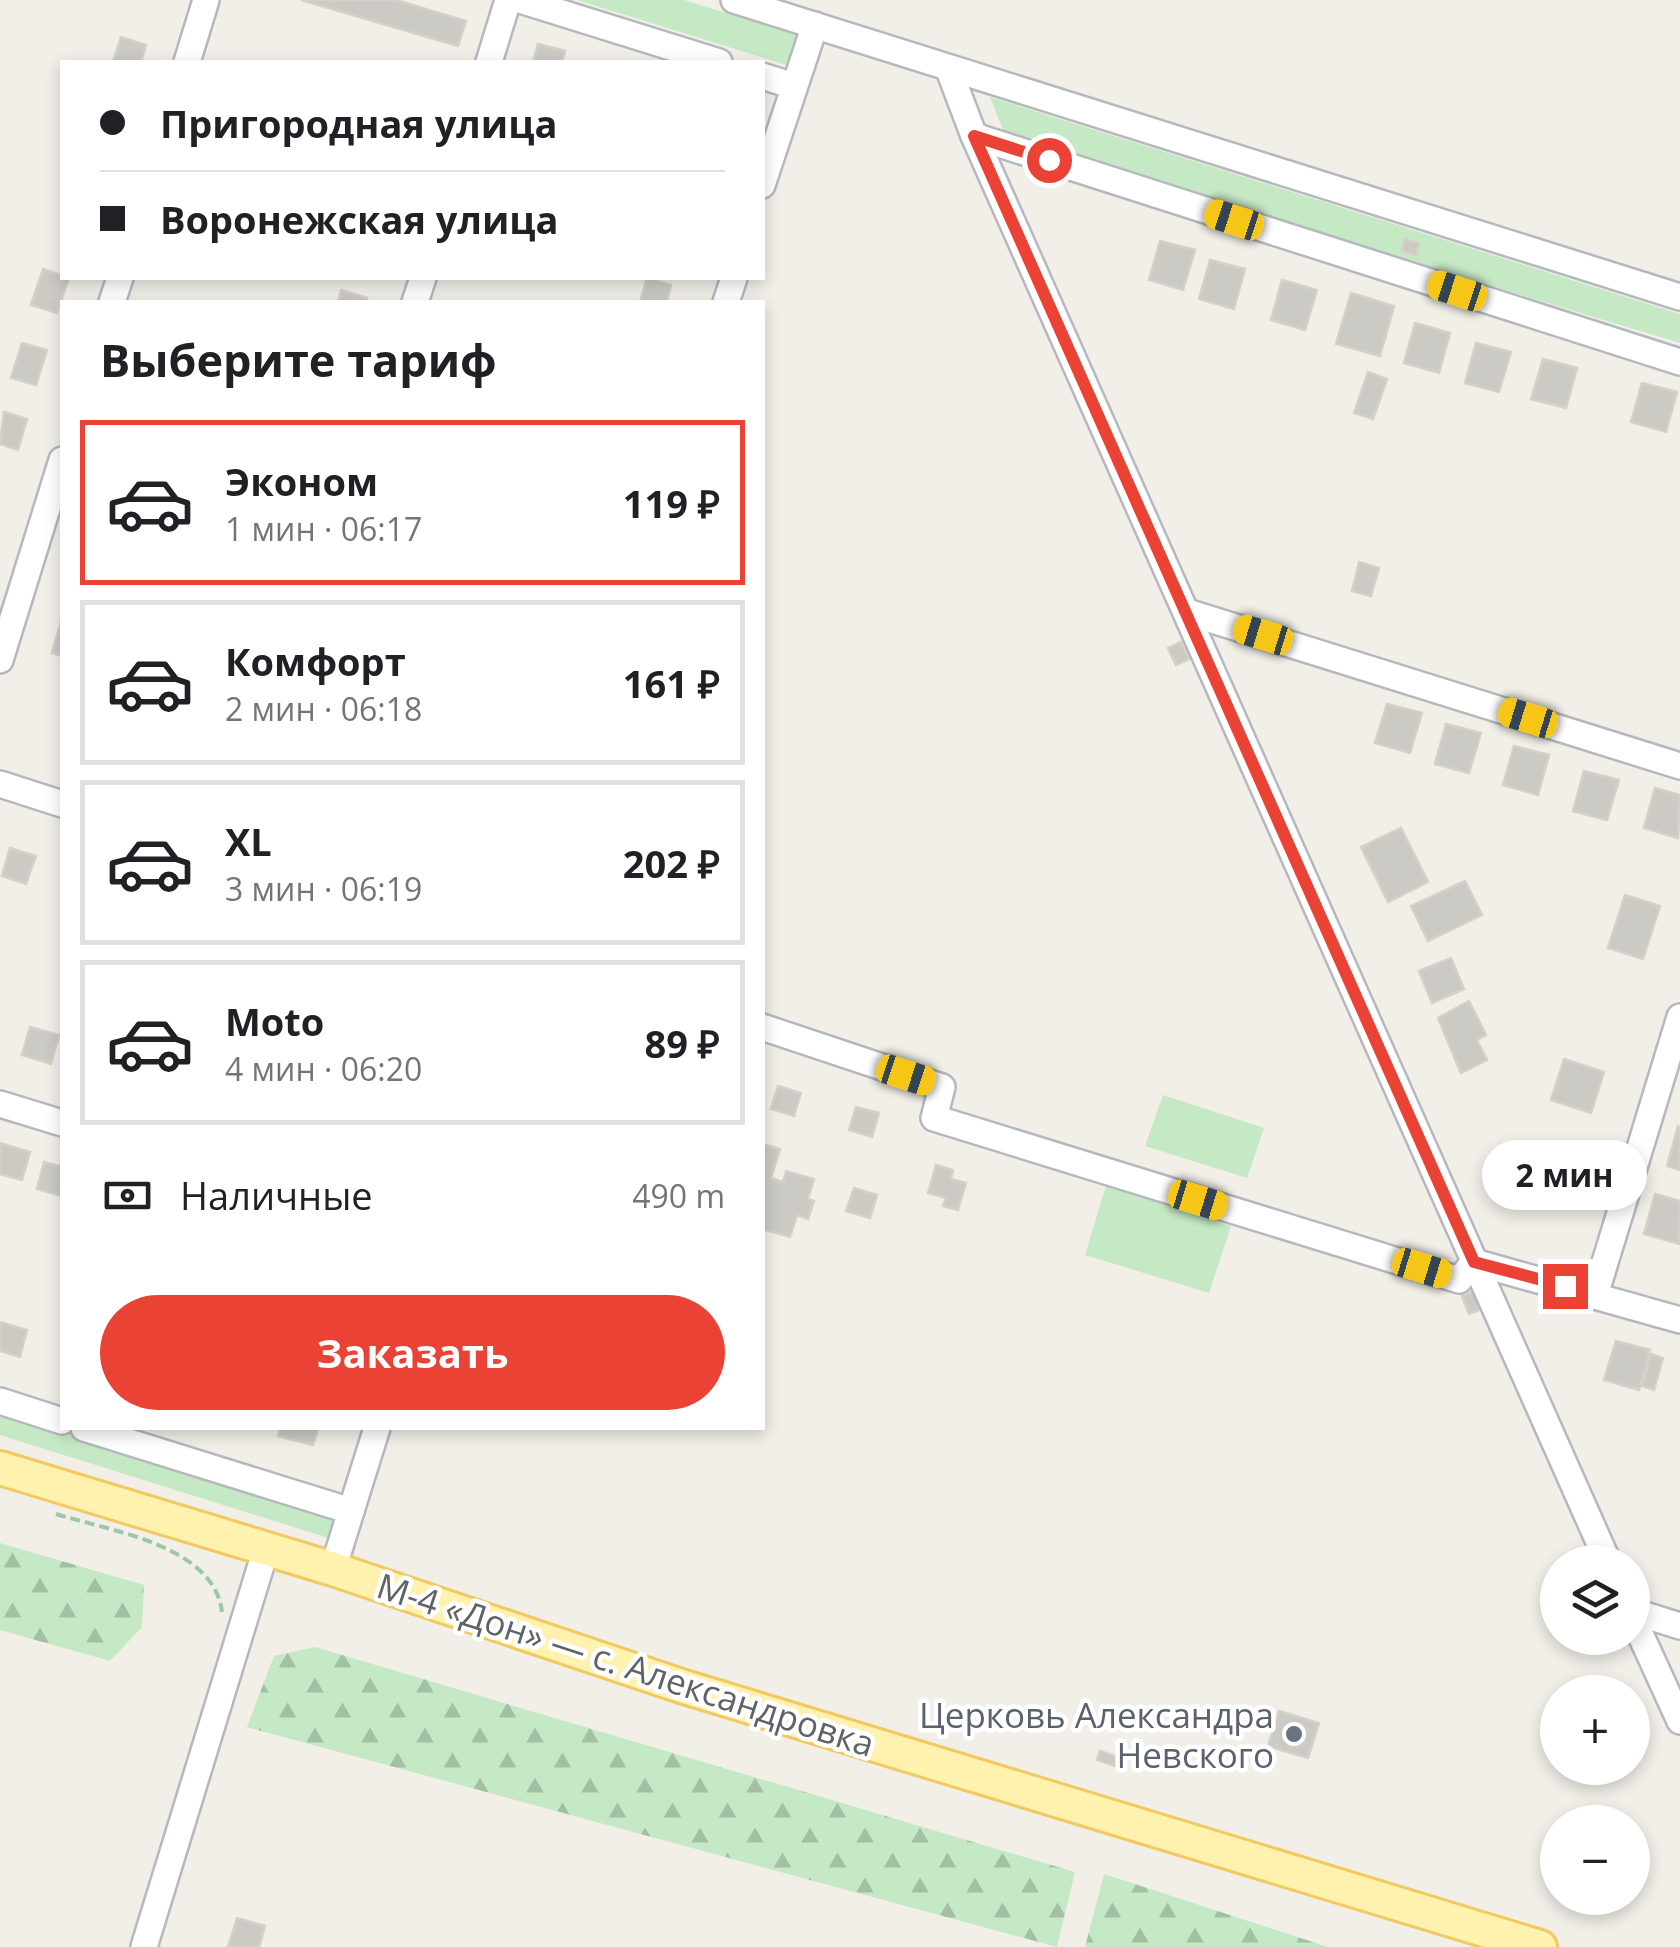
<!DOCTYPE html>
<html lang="ru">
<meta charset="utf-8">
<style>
body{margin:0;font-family:"Open Sans",sans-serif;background:#f2f2f2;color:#202124;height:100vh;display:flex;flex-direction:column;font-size:38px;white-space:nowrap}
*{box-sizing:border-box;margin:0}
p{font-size:32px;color:#757577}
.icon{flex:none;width:55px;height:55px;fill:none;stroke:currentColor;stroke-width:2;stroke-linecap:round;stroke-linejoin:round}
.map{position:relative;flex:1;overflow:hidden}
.details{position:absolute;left:60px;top:300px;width:705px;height:1130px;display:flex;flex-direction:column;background:#fff;border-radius:0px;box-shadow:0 5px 15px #0003}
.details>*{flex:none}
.top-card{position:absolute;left:60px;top:60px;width:705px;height:220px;border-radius:0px;box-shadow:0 5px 15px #0003;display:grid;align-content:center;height:220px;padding:0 40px;background:#fff}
.controls{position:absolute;left:1540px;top:1545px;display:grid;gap:20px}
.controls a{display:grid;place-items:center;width:110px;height:110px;border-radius:50%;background:#fff;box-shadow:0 5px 15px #0003;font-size:50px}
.end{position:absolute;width:45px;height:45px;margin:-22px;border:12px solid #ea4335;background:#fff;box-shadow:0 0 0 5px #fff}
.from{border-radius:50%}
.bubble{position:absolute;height:70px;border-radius:35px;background:#fff;box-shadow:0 5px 15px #0003;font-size:32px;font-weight:700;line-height:70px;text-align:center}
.car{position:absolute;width:30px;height:60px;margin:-30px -15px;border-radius:12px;box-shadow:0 0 8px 2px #0007;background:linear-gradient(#f5c518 24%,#345 0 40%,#f5c518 0 76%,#345 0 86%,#f5c518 0)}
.top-card b{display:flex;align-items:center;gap:35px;height:95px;font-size:38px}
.top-card b+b{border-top:2px solid #e0e0e0}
.top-card i{width:25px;height:25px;background:#202124}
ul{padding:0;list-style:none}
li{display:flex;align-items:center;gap:30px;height:165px;margin:0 20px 15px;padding:0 20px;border:5px solid #e0e0e0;border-radius:0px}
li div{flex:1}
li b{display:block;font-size:38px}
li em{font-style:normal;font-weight:700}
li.selected{border-color:#ea4335}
li>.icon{width:90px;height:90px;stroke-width:1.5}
h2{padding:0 40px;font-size:45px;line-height:120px}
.pay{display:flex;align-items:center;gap:25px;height:110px;padding:0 40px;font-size:38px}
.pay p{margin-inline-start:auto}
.button{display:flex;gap:20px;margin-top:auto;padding:20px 40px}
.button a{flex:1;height:115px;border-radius:60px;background:#ea4335;color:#fff;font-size:40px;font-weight:700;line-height:115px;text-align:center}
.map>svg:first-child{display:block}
.grass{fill:#c5e8c5}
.forest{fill:url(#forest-firs)}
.building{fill:#cccac5;stroke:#d6d1c6;stroke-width:2.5}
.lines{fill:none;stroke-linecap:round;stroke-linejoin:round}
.minor-casing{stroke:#b5b8bc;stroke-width:30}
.major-casing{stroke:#f2c960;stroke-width:38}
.path{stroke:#9cc7a9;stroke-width:4;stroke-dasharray:10 5;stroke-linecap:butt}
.minor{stroke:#fff;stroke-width:25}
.major{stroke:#fff2af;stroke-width:32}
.route{stroke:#ea4335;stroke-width:12}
.worship-dot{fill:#6b7280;stroke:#fff;stroke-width:4}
.labels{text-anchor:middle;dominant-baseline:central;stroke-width:9;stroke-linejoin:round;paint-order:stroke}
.street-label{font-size:35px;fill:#5f6368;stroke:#fff}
.worship-label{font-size:35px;fill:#5b616d;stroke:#fff;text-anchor:end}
</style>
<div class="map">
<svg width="1680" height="1947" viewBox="0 0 1680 1947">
<defs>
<pattern id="forest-firs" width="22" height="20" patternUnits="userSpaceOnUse" patternTransform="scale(2.5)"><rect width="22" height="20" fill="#c5e8c5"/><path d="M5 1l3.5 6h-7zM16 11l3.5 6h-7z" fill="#a3c0a4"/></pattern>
</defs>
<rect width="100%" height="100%" fill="#f1efe8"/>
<!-- grass -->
<g class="grass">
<path d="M577 0H684L800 36 793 67Z"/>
<path d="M990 97 1680 314V343L1007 140Z"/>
<path d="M1163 1095 1264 1128 1247 1178 1145 1146Z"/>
<path d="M1106 1186 1231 1226 1209 1293 1085 1255Z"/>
<path d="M0 1412 342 1518 335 1540 0 1435Z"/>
</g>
<!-- forest -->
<g class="forest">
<path d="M0 1543 144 1585 142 1627 110 1661 0 1630Z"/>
<path d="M315 1647 1075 1872 1057 1947 247 1727 274 1656Z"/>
<path d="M1104 1874 1328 1947H1085Z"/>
</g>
<!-- building -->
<g class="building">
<path d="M301 0H396L466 21 458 46Z"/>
<path d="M121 37 146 45 141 62H113Z"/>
<path d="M538 44 565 51 562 62H533Z"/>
<path d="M1405 239 1419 243 1416 255 1402 251Z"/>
<path d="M1160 241 1195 250 1183 290 1149 280Z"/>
<path d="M1210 260 1245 269 1234 309 1199 299Z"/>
<path d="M43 269 69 278 57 313 31 305Z"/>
<path d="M647 278 671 285 667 302H640Z"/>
<path d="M1282 280 1317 290 1305 330 1271 320Z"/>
<path d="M341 290 367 298 366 302H338Z"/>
<path d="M1351 293 1394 306 1380 356 1336 344Z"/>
<path d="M1415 323 1450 333 1439 373 1404 363Z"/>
<path d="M22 343 47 350 36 385 11 378Z"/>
<path d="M1476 343 1511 352 1499 392 1465 383Z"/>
<path d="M1543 359 1577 368 1566 408 1531 399Z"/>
<path d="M1368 372 1387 379 1373 419 1354 413Z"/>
<path d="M1642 383 1677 392 1666 432 1631 422Z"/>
<path d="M4 412 27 419 18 450 0 444Z"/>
<path d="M1359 562 1379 568 1371 596 1352 591Z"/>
<path d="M61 622H62V656L52 653Z"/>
<path d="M1181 642 1189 659 1176 665 1168 648Z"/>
<path d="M1387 704 1422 713 1410 753 1375 743Z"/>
<path d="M1446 724 1481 733 1469 773 1435 764Z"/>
<path d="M1514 746 1549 755 1538 795 1503 785Z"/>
<path d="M1584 771 1619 780 1607 820 1573 811Z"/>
<path d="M1655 788 1680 795 1678 838 1644 828Z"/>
<path d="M1401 828 1428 882 1388 902 1361 847Z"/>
<path d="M10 848 36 856 26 884 2 876Z"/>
<path d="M1465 881 1482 915 1428 941 1411 906Z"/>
<path d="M1625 895 1660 906 1643 959 1608 948Z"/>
<path d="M1451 958 1464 989 1432 1003 1419 971Z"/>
<path d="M1469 1001 1486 1035 1477 1040 1487 1060 1461 1073 1438 1018Z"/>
<path d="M30 1027 59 1035 51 1064 22 1055Z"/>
<path d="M1564 1059 1604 1072 1591 1113 1551 1100Z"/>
<path d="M778 1086 801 1093 794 1116 771 1109Z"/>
<path d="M856 1107 879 1113 872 1137 849 1130Z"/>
<path d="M1678 1126 1680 1127V1170L1667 1166Z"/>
<path d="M0 1143 30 1152 22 1180 0 1174Z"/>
<path d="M762 1144 780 1149 771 1178 783 1182 786 1171 814 1179 808 1199 814 1201 808 1219 797 1215 790 1237 762 1229Z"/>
<path d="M44 1162 62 1167V1196L37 1189Z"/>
<path d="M1543 1162 1565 1169 1559 1188 1537 1181Z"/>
<path d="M936 1165 953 1170 951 1179 966 1183 958 1210 943 1206 946 1198 928 1193Z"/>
<path d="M854 1188 877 1195 870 1218 846 1211Z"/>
<path d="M1655 1194 1680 1201 1679 1244 1644 1234Z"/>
<path d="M1473 1291 1481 1309 1469 1314 1462 1296Z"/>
<path d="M0 1322 27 1330 20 1357 0 1351Z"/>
<path d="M1616 1341 1650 1350 1639 1390 1604 1380Z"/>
<path d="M1651 1354 1663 1358 1654 1390 1642 1386Z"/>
<path d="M280 1428H318L313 1445 278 1436Z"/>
<path d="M1279 1711 1319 1723 1308 1758 1268 1746Z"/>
<path d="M1100 1751 1118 1757 1115 1766 1097 1760Z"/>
<path d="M237 1918 265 1926 259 1947H228Z"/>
</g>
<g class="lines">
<defs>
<g id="minor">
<path d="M520 0 719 62"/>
<path d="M734 0 1680 297"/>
<path d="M187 62 206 0"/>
<path d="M489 62 508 0"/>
<path d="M949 70 974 136 1608 1562"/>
<path d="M762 76 794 86"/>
<path d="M974 136 1680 362"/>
<path d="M762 185 815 25"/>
<path d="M112 302 120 278"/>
<path d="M415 302 423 278"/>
<path d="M726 302 734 278"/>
<path d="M1187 612 1680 766"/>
<path d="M0 660 62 460"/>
<path d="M0 784 62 804"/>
<path d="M762 1027 942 1087 934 1118 1459 1280 1474 1262 1680 1320"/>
<path d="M0 1104 62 1123"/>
<path d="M1595 1295 1680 1017"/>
<path d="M0 1401 62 1421"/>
<path d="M84 1428 351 1511 333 1569"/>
<path d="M351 1511 377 1428"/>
<path d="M1632 1611 1680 1626"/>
<path d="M1632 1616 1680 1721"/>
<path d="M144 1947 266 1549"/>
</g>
<path id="major" d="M0 1468 333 1569 681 1686 1540 1947"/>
</defs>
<!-- minor casing -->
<use href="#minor" class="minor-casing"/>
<!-- major casing -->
<use href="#major" class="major-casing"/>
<!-- path -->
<path class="path" d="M56 1514C110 1531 214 1545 222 1612"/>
<!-- minor -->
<use href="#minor" class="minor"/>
<!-- major -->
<use href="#major" class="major"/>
</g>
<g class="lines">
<!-- route -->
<path class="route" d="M1049 160 974 136 1474 1262 1565 1286"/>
</g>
<!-- markers -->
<circle class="worship-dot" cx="1294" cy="1734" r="10"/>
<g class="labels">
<!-- street labels -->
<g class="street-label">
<text transform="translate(626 1664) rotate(18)">М-4 «Дон» — с. Александровка</text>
</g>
<!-- worship labels -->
<g class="worship-label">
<text x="1274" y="1714">Церковь Александра<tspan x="1274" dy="40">Невского</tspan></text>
</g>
</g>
</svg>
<div class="controls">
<a><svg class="icon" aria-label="layers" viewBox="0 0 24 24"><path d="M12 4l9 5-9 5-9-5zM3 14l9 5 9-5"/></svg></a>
<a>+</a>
<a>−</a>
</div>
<i class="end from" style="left:1049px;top:160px"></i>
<i class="end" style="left:1565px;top:1286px"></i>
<div class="bubble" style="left:1482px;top:1140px;width:165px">2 мин</div>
<i class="car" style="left:1234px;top:220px;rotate:288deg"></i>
<i class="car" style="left:1457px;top:291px;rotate:288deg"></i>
<i class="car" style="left:1263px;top:635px;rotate:287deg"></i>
<i class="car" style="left:1528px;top:718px;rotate:287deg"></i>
<i class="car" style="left:906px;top:1075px;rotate:108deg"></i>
<i class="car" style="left:1198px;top:1200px;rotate:107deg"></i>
<i class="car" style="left:1422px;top:1268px;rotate:107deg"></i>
<div class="top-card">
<b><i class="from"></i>Пригородная улица</b>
<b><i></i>Воронежская улица</b>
</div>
<section class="details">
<h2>Выберите тариф</h2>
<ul>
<li class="selected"><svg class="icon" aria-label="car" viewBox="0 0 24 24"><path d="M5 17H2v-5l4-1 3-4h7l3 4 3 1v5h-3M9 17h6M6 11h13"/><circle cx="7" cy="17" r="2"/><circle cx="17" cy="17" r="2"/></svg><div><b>Эконом</b><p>1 мин · 06:17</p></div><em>119 ₽</em></li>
<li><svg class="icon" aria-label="car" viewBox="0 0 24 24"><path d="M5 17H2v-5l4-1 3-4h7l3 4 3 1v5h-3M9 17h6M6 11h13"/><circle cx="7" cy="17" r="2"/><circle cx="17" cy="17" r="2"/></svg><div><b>Комфорт</b><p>2 мин · 06:18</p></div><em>161 ₽</em></li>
<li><svg class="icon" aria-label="car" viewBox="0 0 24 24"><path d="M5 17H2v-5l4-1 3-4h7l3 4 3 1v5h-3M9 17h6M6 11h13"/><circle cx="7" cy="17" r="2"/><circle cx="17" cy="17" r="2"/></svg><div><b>XL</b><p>3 мин · 06:19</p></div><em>202 ₽</em></li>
<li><svg class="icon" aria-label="car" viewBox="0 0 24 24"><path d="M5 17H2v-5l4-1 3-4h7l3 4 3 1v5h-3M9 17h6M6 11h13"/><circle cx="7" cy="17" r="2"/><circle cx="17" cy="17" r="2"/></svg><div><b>Moto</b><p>4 мин · 06:20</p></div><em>89 ₽</em></li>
</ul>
<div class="pay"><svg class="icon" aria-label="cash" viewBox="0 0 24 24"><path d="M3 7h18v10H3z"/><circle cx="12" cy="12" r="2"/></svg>Наличные<p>490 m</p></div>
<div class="button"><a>Заказать</a></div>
</section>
</div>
